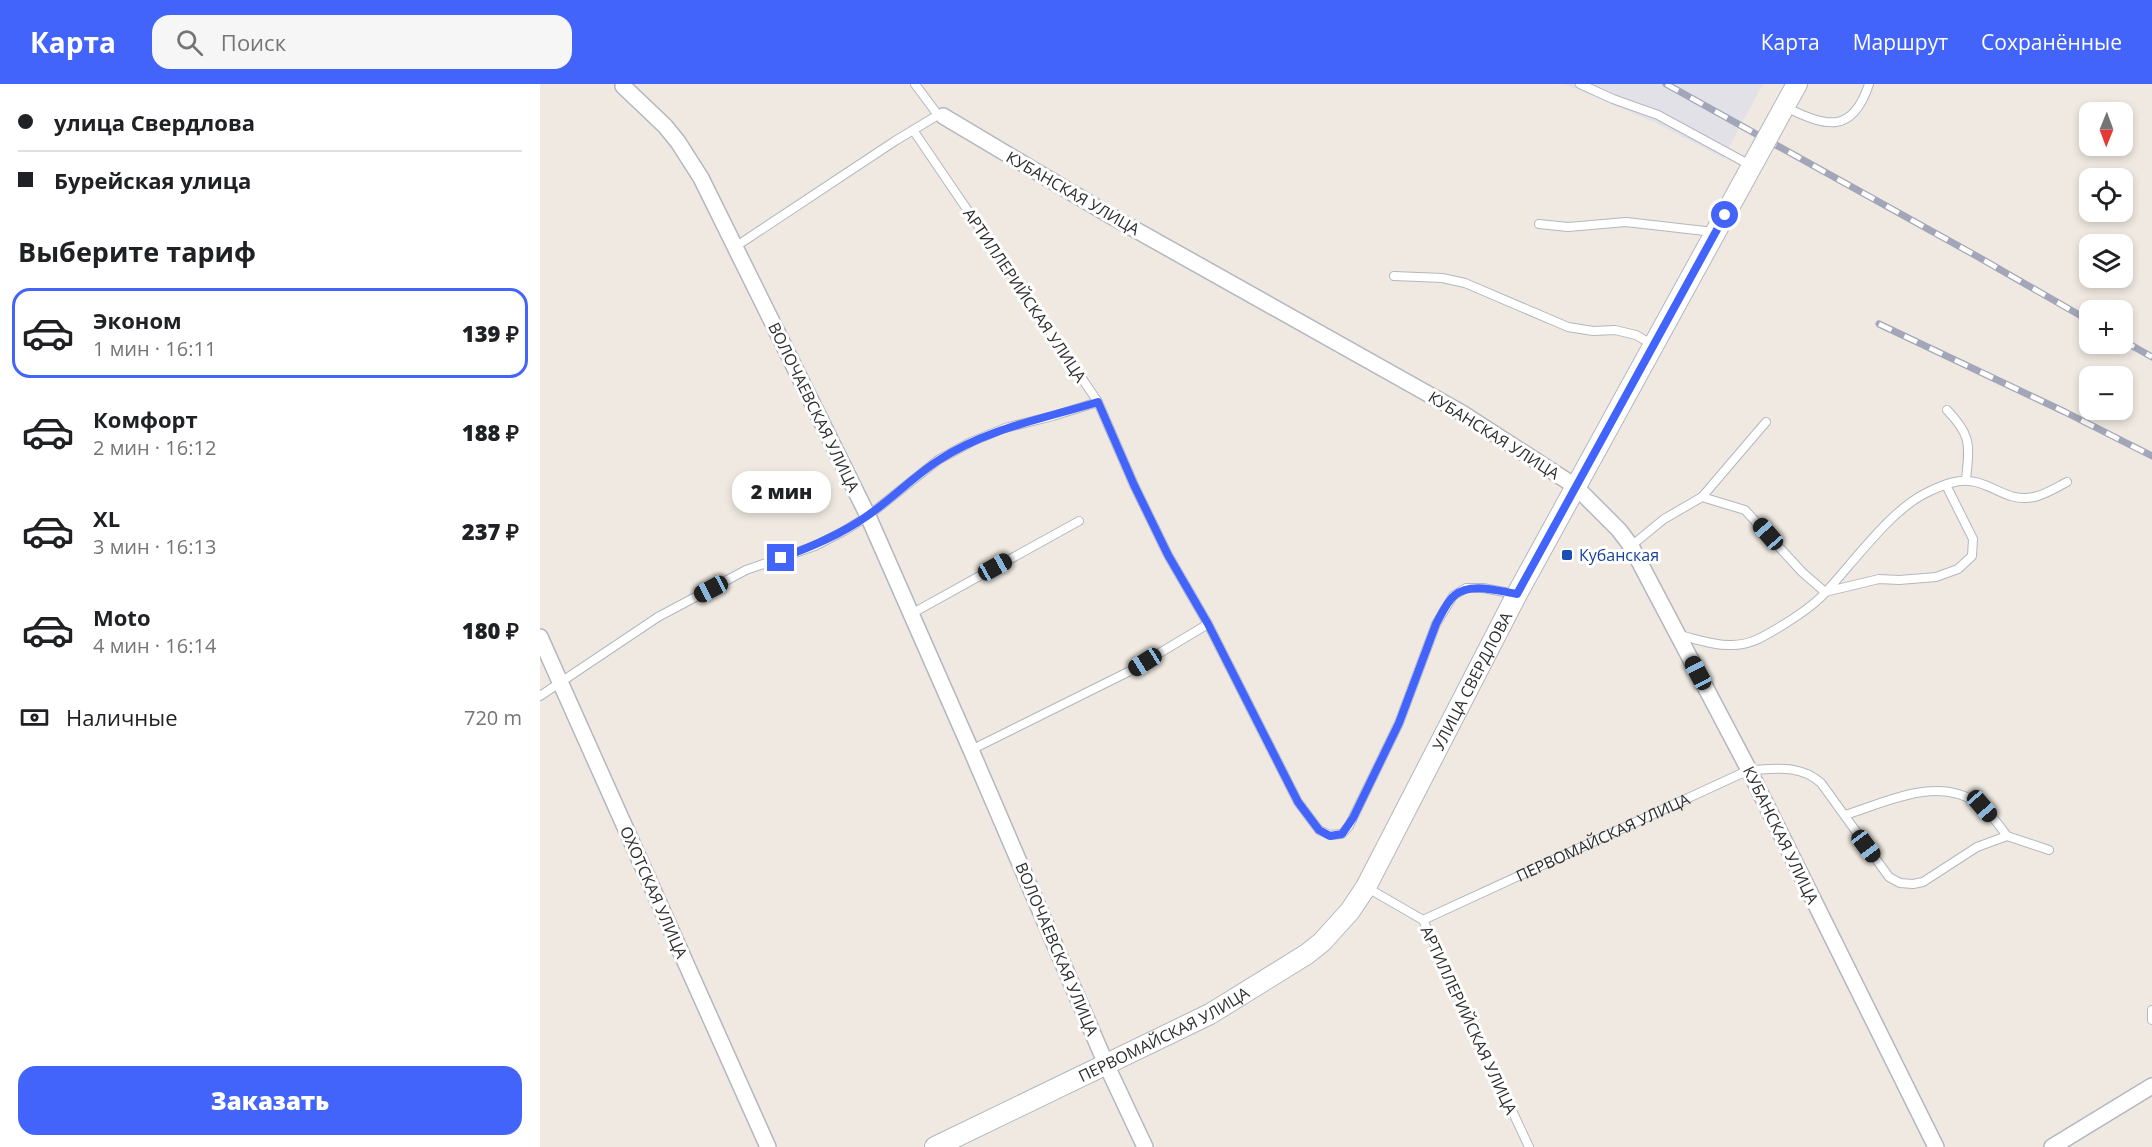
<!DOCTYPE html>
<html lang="ru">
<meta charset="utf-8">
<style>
body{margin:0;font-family:"Open Sans",sans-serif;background:#f6f6f6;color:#202124;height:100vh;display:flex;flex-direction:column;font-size:22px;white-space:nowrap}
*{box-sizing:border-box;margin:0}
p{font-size:20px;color:#757577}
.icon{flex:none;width:33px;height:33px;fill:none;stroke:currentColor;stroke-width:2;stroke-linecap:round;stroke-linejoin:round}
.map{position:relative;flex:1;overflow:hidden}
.drawer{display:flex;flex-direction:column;background:#fff;width:540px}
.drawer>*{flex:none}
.banner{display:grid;align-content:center;height:132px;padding:0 18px;background:#fff}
.needle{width:39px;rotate:181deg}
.controls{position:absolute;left:1539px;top:18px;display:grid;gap:12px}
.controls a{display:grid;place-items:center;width:54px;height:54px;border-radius:12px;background:#fff;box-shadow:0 3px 9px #0003;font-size:30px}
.end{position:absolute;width:27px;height:27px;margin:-14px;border:8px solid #4264fb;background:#fff;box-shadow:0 0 0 3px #fff}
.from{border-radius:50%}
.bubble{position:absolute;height:42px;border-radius:18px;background:#fff;box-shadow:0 3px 9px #0003;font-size:20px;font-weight:800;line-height:42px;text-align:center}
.car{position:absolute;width:18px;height:36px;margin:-18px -9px;border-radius:8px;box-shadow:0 0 4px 2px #0007;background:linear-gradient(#222 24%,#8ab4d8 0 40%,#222 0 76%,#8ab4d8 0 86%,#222 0)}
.banner b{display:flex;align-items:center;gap:21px;height:57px;font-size:22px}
.banner b+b{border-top:2px solid #e0e0e0}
.banner i{width:15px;height:15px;background:#202124}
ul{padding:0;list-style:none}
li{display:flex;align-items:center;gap:18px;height:90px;margin:0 12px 9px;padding:0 6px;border:3px solid transparent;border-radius:18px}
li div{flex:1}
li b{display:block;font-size:22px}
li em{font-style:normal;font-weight:800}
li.on{border-color:#4264fb}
li>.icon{width:54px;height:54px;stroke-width:1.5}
h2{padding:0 18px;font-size:27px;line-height:72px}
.pay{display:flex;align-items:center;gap:15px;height:66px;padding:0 18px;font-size:22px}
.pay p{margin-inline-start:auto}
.action{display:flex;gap:12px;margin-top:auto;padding:12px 18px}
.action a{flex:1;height:69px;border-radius:18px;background:#4264fb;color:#fff;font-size:24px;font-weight:800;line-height:69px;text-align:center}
header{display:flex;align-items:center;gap:36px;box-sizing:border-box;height:84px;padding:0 30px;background:#4264fb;color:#fff}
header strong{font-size:28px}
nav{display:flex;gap:33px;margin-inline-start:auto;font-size:21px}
.search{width:420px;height:54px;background:#f6f6f6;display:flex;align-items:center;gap:15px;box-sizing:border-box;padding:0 21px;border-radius:18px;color:#757577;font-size:22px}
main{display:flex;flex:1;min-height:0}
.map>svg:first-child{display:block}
.industrial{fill:#e3e1e8}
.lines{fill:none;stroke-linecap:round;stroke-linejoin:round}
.service-casing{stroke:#b4b7c1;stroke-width:10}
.minor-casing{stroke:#b4b7c1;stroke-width:18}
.secondary-casing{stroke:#b4b7c1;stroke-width:22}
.service{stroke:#fff;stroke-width:8}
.minor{stroke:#fff;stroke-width:15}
.secondary{stroke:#fff;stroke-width:20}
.rail-casing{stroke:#a3a6b8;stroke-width:7}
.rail{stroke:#fff;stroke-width:4.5;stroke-dasharray:14;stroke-linecap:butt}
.secondary-bridge-casing{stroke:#b4b7c1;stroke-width:22;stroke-linecap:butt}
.secondary-bridge{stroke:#fff;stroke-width:20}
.route{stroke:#4264fb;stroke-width:8}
.transit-dot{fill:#1a4fb4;stroke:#fff;stroke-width:2}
.labels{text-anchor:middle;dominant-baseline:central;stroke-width:6;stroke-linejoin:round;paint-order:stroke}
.street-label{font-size:16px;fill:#2e2e2e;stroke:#fff}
.transit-label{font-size:16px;fill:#164399;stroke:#fff;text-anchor:start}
</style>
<header>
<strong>Карта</strong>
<div class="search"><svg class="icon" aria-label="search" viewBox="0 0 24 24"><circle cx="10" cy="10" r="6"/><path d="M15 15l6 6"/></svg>Поиск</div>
<nav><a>Карта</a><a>Маршрут</a><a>Сохранённые</a></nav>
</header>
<main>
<section class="drawer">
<div class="banner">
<b><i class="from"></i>улица Свердлова</b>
<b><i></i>Бурейская улица</b>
</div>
<h2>Выберите тариф</h2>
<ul>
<li class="on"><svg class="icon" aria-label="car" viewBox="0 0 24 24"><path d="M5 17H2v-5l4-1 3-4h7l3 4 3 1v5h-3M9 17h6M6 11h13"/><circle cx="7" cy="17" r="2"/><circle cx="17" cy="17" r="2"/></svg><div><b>Эконом</b><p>1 мин · 16:11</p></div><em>139 ₽</em></li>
<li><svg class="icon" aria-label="car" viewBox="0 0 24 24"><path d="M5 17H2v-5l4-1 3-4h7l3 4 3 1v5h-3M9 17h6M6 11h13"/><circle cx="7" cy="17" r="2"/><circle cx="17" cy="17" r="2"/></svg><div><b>Комфорт</b><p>2 мин · 16:12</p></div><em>188 ₽</em></li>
<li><svg class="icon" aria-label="car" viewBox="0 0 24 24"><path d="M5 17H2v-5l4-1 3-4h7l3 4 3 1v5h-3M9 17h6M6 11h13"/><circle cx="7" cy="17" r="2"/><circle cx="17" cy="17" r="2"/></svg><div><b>XL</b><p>3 мин · 16:13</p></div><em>237 ₽</em></li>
<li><svg class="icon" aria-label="car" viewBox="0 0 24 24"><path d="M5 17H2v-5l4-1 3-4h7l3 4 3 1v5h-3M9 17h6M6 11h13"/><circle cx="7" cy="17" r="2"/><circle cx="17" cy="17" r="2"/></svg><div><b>Moto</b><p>4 мин · 16:14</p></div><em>180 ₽</em></li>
</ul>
<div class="pay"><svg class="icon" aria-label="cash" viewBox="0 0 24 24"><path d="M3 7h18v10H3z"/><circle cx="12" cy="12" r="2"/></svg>Наличные<p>720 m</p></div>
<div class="action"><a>Заказать</a></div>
</section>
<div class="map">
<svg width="1612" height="1063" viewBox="0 0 1612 1063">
<rect width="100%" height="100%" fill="#efe9e1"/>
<!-- industrial -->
<path class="industrial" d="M1024 0H1223L1183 74 1116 39Z"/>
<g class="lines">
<defs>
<g id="service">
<path d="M375 0 398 31"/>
<path d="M1040 0 1073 15 1118 31 1210 81"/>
<path d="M1245 23C1285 42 1312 52 1329 0"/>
<path d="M373 46 558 318 594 401 628 471 668 540 758 718 779 746 790 751 802 750 809 742 859 639 896 540 913 512 926 504H943L975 510"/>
<path d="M999 140 1028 143 1086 138 1174 148"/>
<path d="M195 163 355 57 398 31 403 32"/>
<path d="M854 192 902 194 925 199 1028 243 1053 247 1075 246 1096 251 1113 261"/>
<path d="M1407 326C1433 353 1429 362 1426 396"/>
<path d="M1162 413 1205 426 1262 488 1285 508 1339 495 1359 496 1396 493 1418 485 1432 472 1433 455 1406 401"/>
<path d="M1091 462 1124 435 1162 413 1226 338"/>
<path d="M371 530 539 437"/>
<path d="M1139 551C1156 555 1175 562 1192 561 1210 561 1223 553 1238 544 1253 535 1270 524 1282 512 1311 482 1349 427 1386 409 1398 403 1415 395 1429 397 1451 398 1467 419 1494 413 1505 411 1517 403 1527 398"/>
<path d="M0 612 118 533 206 486 275 462 304 447 328 432 398 376 431 358 465 344 513 332 558 318"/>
<path d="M431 666 588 588 668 540"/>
<path d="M1305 731C1347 718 1398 691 1439 720 1450 728 1459 741 1467 752"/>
<path d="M826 803 883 836 989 1063"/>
<path id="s1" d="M883 836 1209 686C1235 685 1260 680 1281 699L1349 793 1360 799 1373 800 1383 798 1437 763 1467 752 1509 766"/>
<path d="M1612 926V936"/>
</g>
<g id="minor">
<path d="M83 2 125 42 138 58 161 94 328 432 431 666 566 980 605 1063"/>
<path d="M403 32 571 132 922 329 1035 402 1079 446 1091 462 1209 686 1396 1063"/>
<path d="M0 553 228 1063"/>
<path d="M1512 1063 1612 1002"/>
</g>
<g id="secondary">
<path d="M1242 27 1257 0"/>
<path id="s2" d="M395 1063 670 930 767 870 782 858 810 827 826 803 977 510 1214 78"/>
</g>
</defs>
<!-- service casing -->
<use href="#service" class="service-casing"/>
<!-- minor casing -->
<use href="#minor" class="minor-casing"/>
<!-- secondary casing -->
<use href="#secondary" class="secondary-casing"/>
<!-- service -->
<use href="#service" class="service"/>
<!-- minor -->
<use href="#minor" class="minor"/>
<!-- secondary -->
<use href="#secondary" class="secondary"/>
<defs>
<g id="rail">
<path d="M1126 0 1433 170 1550 237"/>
<path d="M1339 240 1525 328 1612 372"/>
<path d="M1582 256 1612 273"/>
</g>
</defs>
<!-- rail casing -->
<use href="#rail" class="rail-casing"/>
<!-- rail -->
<use href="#rail" class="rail"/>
<defs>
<path id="secondary-bridge" d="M1214 78 1242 27"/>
</defs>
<!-- secondary-bridge casing -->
<use href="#secondary-bridge" class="secondary-bridge-casing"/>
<!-- secondary-bridge -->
<use href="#secondary-bridge" class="secondary-bridge"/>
</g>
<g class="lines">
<!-- route -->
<path class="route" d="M241 474C271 463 300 451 327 432 352 415 374 392 399 376 448 344 503 335 558 318L594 401 628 471 668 540 758 718 779 746 790 752 802 750 813 734 859 639 896 540C901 531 907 517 915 511 931 498 958 507 977 510L1185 131"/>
</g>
<!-- markers -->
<rect class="transit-dot" x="1021" y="465" width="12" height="12" rx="3"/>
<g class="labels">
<!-- street labels -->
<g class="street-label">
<text transform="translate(533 109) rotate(30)">КУБАНСКАЯ УЛИЦА</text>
<text transform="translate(485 211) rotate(56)">АРТИЛЛЕРИЙСКАЯ УЛИЦА</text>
<text transform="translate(274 323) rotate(64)">ВОЛОЧАЕВСКАЯ УЛИЦА</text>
<text transform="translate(954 351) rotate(32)">КУБАНСКАЯ УЛИЦА</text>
<text stroke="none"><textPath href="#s2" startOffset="741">УЛИЦА СВЕРДЛОВА</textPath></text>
<text transform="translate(1241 751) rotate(64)">КУБАНСКАЯ УЛИЦА</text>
<text stroke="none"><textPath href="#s1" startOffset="198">ПЕРВОМАЙСКАЯ УЛИЦА</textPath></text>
<text transform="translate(114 808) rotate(66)">ОХОТСКАЯ УЛИЦА</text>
<text transform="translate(517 865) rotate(67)">ВОЛОЧАЕВСКАЯ УЛИЦА</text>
<text transform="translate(929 936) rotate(65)">АРТИЛЛЕРИЙСКАЯ УЛИЦА</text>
<text stroke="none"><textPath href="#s2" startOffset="255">ПЕРВОМАЙСКАЯ УЛИЦА</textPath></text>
</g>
<!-- transit labels -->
<g class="transit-label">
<text x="1039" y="471">Кубанская</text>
</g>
</g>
</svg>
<div class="controls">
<a><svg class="needle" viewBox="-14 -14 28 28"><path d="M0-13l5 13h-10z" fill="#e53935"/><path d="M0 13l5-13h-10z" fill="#757577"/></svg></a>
<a><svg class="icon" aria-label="locate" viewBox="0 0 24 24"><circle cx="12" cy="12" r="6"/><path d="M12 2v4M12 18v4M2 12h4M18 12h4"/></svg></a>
<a><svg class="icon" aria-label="layers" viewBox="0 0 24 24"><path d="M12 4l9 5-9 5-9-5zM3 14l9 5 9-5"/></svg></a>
<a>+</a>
<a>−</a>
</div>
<i class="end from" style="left:1185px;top:131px"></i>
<i class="end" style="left:241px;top:474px"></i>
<div class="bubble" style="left:192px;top:387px;width:99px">2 мин</div>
<i class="car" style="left:1228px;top:450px;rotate:319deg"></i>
<i class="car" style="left:455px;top:483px;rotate:61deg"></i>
<i class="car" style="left:171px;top:505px;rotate:242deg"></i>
<i class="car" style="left:605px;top:578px;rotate:238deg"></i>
<i class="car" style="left:1158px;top:589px;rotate:332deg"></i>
<i class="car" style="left:1442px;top:722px;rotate:139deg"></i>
<i class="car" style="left:1326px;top:762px;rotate:143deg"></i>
</div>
</main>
